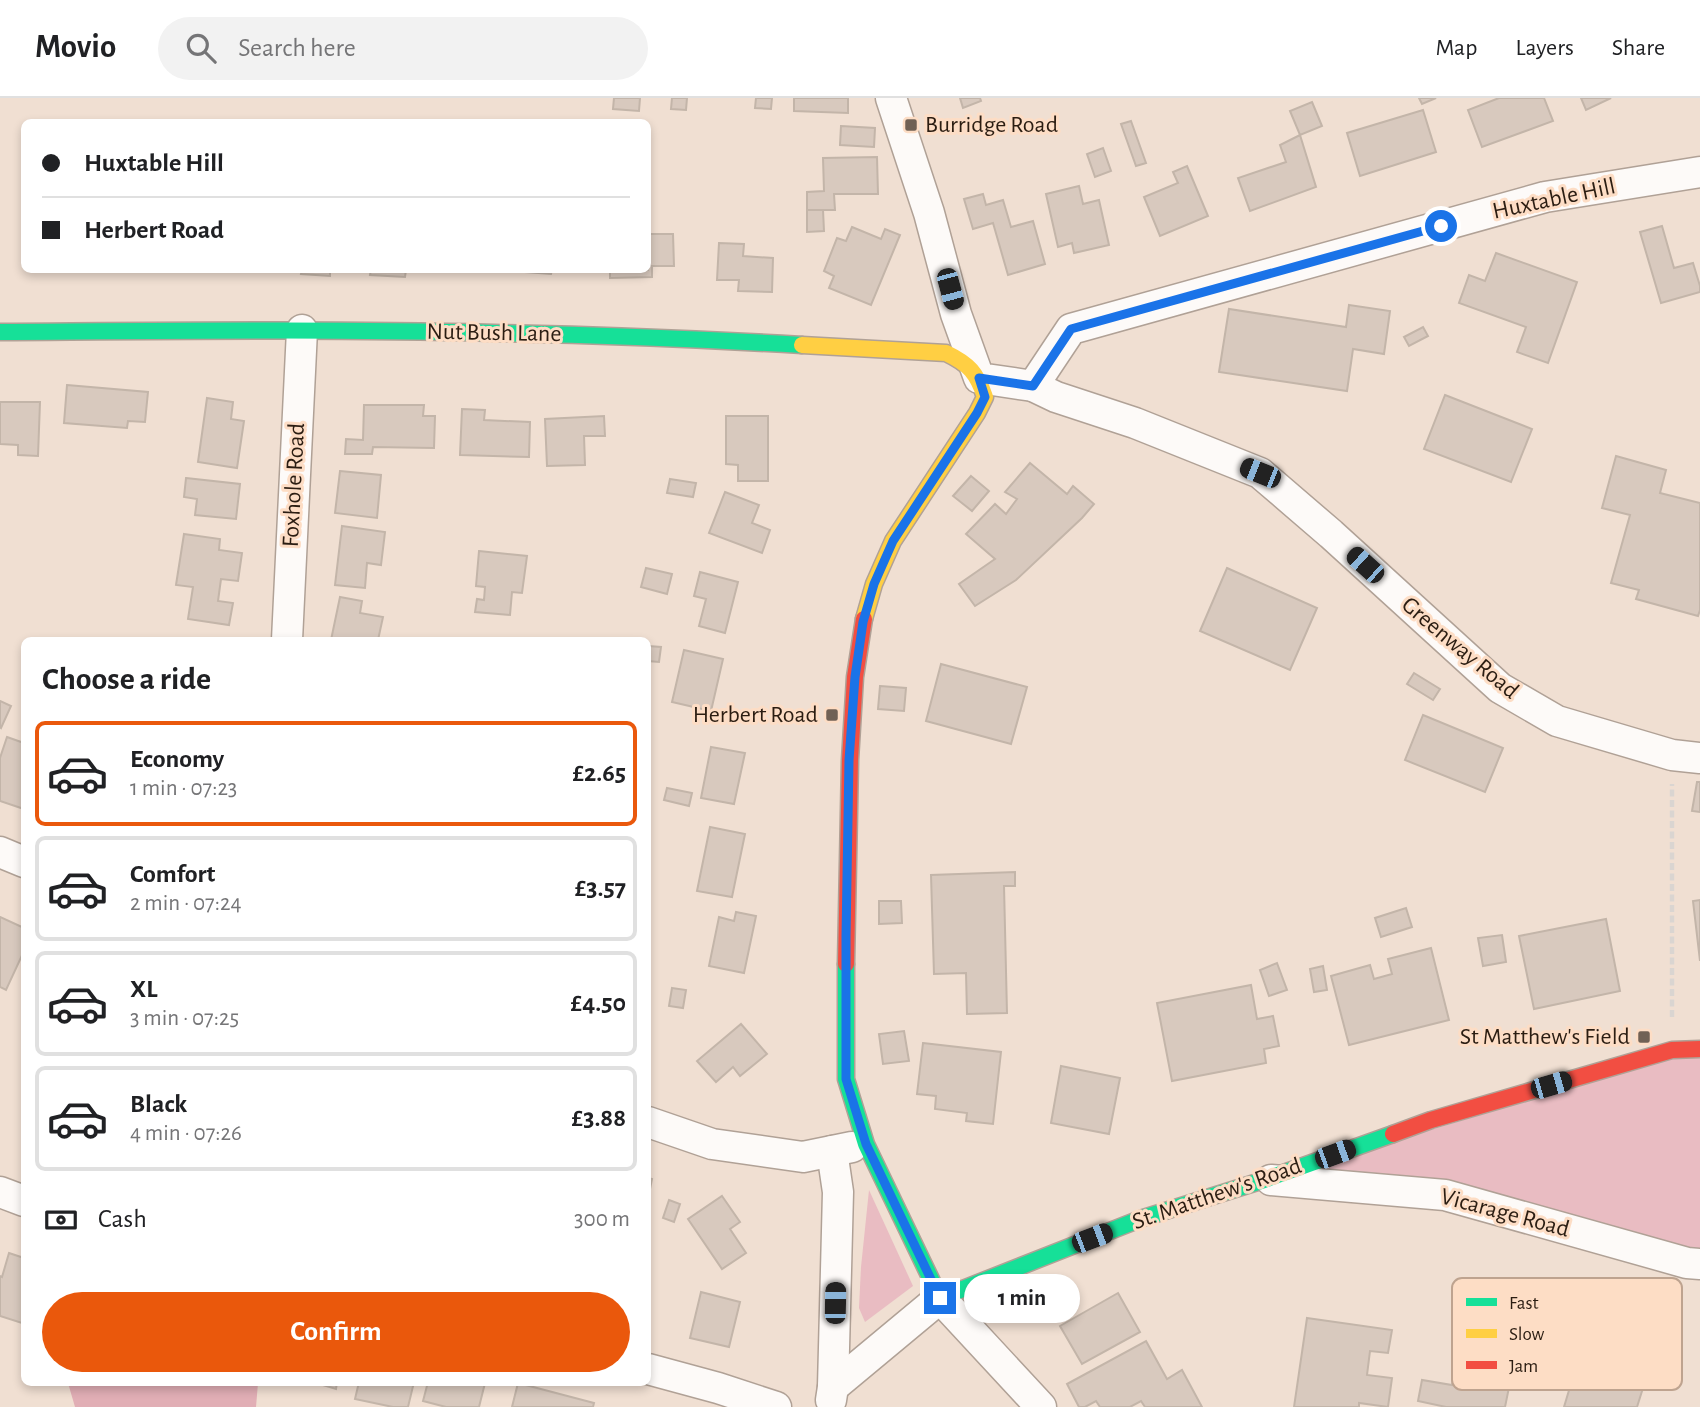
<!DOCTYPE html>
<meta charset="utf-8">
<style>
body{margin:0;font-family:"Alegreya Sans",sans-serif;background:#f2f2f2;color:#202124;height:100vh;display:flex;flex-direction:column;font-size:26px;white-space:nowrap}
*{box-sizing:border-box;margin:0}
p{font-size:23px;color:#757577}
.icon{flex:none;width:38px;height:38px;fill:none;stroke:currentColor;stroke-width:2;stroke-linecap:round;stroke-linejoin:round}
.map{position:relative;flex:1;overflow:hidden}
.sheet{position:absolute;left:21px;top:539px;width:630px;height:749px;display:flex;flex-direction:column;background:#fff;border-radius:10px;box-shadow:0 4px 10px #0003}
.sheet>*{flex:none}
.hud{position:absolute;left:21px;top:21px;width:630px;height:154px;border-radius:10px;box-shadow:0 4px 10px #0003;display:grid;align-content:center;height:154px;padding:0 21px;background:#fff}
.end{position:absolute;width:32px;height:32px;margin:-16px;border:9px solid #1a73e8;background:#fff;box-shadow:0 0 0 4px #fff}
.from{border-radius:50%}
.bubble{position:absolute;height:49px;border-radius:24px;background:#fff;box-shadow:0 4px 10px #0003;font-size:23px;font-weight:700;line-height:49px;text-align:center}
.car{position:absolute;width:21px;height:42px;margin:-21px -10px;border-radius:9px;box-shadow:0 0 5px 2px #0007;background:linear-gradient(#222 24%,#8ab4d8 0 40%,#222 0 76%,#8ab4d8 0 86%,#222 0)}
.hud b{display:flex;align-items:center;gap:24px;height:66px;font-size:26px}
.hud b+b{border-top:2px solid #e0e0e0}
.hud i{width:18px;height:18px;background:#202124}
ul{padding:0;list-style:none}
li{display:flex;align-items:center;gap:21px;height:105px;margin:0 14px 10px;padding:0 7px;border:4px solid #e0e0e0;border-radius:10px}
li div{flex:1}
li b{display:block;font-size:26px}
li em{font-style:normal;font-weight:700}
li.on{border-color:#ea580c}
li>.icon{width:63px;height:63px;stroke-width:1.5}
h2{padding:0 21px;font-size:32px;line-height:84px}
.pay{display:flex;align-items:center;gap:18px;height:77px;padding:0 21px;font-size:26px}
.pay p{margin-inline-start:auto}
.primary-button{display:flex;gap:14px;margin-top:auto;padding:14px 21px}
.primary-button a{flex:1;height:80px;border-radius:42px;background:#ea580c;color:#fff;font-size:28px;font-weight:700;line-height:80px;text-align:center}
header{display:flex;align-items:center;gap:42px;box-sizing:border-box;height:98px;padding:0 35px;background:#fff;border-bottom:2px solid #e0e0e0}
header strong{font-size:33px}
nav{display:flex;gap:38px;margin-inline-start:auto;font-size:24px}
.search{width:490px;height:63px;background:#f2f2f2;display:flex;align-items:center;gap:18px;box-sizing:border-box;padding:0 24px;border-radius:38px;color:#757577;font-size:26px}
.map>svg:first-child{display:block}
.green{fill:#e9bcc2}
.forest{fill:#e1aeb5}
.building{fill:#d8c9be;stroke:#c3b5a9;stroke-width:2}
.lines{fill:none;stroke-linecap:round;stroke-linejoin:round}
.street-casing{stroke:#b0a196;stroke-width:33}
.fast-casing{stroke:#b0a196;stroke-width:19}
.slow-casing{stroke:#b0a196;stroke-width:19}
.jam-casing{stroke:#b0a196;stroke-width:19}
.path{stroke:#dad5d1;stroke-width:4.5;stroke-dasharray:7 3.5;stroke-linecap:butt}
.street{stroke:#fdfaf8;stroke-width:30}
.fast{stroke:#16e098;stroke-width:16}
.slow{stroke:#ffcf43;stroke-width:16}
.jam{stroke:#f24e42;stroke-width:16}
.route{stroke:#1a73e8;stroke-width:9}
.poi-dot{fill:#706155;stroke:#fdddc5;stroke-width:2.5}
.labels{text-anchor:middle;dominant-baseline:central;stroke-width:6;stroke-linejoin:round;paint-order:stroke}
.poi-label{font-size:24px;fill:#2b1d12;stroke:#fdddc5;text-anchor:end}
.street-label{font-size:24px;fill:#2b1d12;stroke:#fdddc5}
.key{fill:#fdddc5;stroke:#bea38f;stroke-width:2}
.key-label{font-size:19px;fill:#2b1d12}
</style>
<header>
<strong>Movio</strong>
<div class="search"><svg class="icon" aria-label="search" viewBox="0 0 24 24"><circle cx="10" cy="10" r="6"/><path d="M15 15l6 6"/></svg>Search here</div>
<nav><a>Map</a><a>Layers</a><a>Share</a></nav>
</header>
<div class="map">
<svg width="1700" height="1309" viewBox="0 0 1700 1309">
<rect width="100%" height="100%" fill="#f0dfd2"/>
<!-- green -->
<g class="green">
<path d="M1700 951V1166L1445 1097 1264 1082Z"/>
<path d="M869 1092 913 1188 865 1224 859 1210 861 1169Z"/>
</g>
<!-- forest -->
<path class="forest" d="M68 1285V1284L258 1285 256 1309H75Z"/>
<!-- building -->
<g class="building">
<path d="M614 0H640L639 13 613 11Z"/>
<path d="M672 0H687L686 12 671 11Z"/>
<path d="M756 0H772L771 11 755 10Z"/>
<path d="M794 0H848V15L794 13Z"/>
<path d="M960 0H980L981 3 963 10Z"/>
<path d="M1419 0H1436L1422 6Z"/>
<path d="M1499 0H1544L1553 23 1482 49 1468 12Z"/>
<path d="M1581 0H1611L1586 12Z"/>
<path d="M1312 4 1322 28 1300 37 1290 13Z"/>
<path d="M1423 12 1436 54 1360 78 1347 35Z"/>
<path d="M1131 23 1146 65 1136 68 1121 26Z"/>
<path d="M841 28 875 30 874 49 840 47Z"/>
<path d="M1300 37 1316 89 1250 113 1238 80 1286 64 1280 47Z"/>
<path d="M1103 50 1111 73 1095 79 1087 56Z"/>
<path d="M877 59 878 96H834L835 112H807V94L824 93 823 60Z"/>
<path d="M1187 68 1208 118 1160 138 1144 99 1178 85 1173 74Z"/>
<path d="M1079 88 1083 106 1099 102 1109 147 1074 155 1072 145 1058 149 1046 96Z"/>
<path d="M983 96 986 107 1003 102 1011 129 1033 123 1045 166 1008 177 993 125 973 131 964 101Z"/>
<path d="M807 112H823L824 133 807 134Z"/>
<path d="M1662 128 1674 170 1693 165 1700 188V194L1661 205 1640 134Z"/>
<path d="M852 129 881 141 885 131 900 137 871 207 829 190 834 178 824 173 837 140 846 143Z"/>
<path d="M648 136H673L674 168H652V179L610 180V172H648Z"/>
<path d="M719 145 744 146 743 158 773 160 772 194 738 193 739 182H717Z"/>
<path d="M1496 155 1577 184 1548 265 1517 254 1526 229 1459 205 1469 177 1485 183Z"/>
<path d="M302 172H330V178L301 176Z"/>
<path d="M371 172H406L405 179 370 177Z"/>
<path d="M500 172H552L551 176Z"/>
<path d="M1349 207 1390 213 1384 256 1353 251 1347 293 1219 274 1229 211 1346 229Z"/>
<path d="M1423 229 1428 238 1409 248 1404 239Z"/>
<path d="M67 287 148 294 145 324 128 323 127 330 64 325Z"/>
<path d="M1445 297 1532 331 1511 384 1424 351Z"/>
<path d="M207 300 233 304 231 321 244 323 237 370 198 364Z"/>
<path d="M0 304H40L38 358 18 357V347L0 346Z"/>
<path d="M364 307H424L423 318H435L434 350 373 349 372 356H345L346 341 363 342Z"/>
<path d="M462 311 485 312 484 322 530 324 529 359 460 357Z"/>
<path d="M604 318 605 338H584L585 367 547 368 545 321Z"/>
<path d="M726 318H768V383H738V367L726 366Z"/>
<path d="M1616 358 1666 372 1660 395 1700 405V512L1698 518 1636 501 1639 492 1611 485 1630 417 1602 410Z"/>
<path d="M1030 365 1067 396 1073 388 1094 406 1082 420 1016 482 975 508 959 486 995 461 966 436 995 406 1006 416 1017 401 1005 394Z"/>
<path d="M340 373 381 377 377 420 335 415Z"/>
<path d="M971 378 989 393 972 413 953 398Z"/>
<path d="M186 380 240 386 236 421 195 417 197 401 184 399Z"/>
<path d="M670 381 696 385 693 399 667 395Z"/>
<path d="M725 394 759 407 752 425 770 432 762 455 709 435Z"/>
<path d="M342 428 385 434 381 467 367 465 365 490 335 487Z"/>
<path d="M184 436 220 441 219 452 242 455 238 483 221 481 218 503 233 505 229 527 188 521 193 489 176 487Z"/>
<path d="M479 453 527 458 522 495 512 494 510 517 475 514 477 501 484 502 485 489 476 488Z"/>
<path d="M646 470 672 476 667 496 641 489Z"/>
<path d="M1227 470 1317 510 1290 572 1200 533Z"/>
<path d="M700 474 738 484 725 535 699 528 706 501 694 498Z"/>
<path d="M340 499 362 503 360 515 383 519 378 542H331Z"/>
<path d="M648 548 661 549 659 564 648 563Z"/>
<path d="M684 552 723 561 711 613 672 604Z"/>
<path d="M941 566 1027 589 1011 646 926 623Z"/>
<path d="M1414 575 1440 591 1433 602 1407 586Z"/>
<path d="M880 588 906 590 904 613 878 611Z"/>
<path d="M0 603 11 608 1 630 0 629Z"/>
<path d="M1423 617 1503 650 1485 694 1405 662Z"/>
<path d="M7 639 24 645V711L0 703V660Z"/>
<path d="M711 649 745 655 734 706 701 700Z"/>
<path d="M1697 684H1700V714L1692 713Z"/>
<path d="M667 690 692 695 689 708 664 702Z"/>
<path d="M710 729 745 736 732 799 697 793Z"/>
<path d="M1015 774V788H1004L1007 915 967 916 966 875 934 876 931 777Z"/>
<path d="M1700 802V863L1693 803Z"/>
<path d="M879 803H901L902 825 879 826Z"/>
<path d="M1406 810 1412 829 1381 839 1375 820Z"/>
<path d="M736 814 756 818 744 875 709 868 719 819 734 823Z"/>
<path d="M0 819 24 830V853L6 892 0 889Z"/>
<path d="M1606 821 1620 893 1534 911 1519 838Z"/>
<path d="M1502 837 1506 864 1483 868 1478 840Z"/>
<path d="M1431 850 1449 922 1349 947 1331 878 1370 867 1374 881 1392 876 1388 861Z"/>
<path d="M1277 865 1287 892 1269 898 1260 872Z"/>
<path d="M1323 868 1327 892 1314 894 1310 871Z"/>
<path d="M1251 887 1257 921 1273 918 1279 948 1264 951 1266 965 1172 983 1157 905Z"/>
<path d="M672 890 686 892 683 910 669 908Z"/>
<path d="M741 926 767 956 740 978 733 969 716 984 697 963Z"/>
<path d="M904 933 909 963 883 966 879 936Z"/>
<path d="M923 945 1001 954 993 1026 966 1023 967 1015 935 1011 936 998 917 996Z"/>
<path d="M1061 968 1120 980 1109 1036 1051 1025Z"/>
<path d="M648 1080 652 1081 648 1101Z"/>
<path d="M722 1098 740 1124 730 1131 746 1155 722 1171 688 1121Z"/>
<path d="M669 1102 680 1106 674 1124 663 1120Z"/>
<path d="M9 1155 24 1160V1218L22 1225 0 1218V1178L2 1179Z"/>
<path d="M701 1194 740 1204 729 1249 690 1240Z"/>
<path d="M1118 1195 1140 1234 1082 1266 1060 1228Z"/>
<path d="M1307 1220 1392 1232 1388 1255 1370 1253 1367 1277 1392 1280 1388 1309 1359 1305V1309H1294Z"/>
<path d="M1146 1243 1167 1281 1182 1272 1202 1309H1145L1141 1303 1130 1309H1100L1096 1303 1085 1309H1079L1067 1286Z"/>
<path d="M1460 1249 1515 1260 1505 1309H1446L1418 1303 1422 1282 1452 1287Z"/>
<path d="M1576 1269 1643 1290 1637 1309H1564Z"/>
<path d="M313 1284H337L336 1291Z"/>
<path d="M359 1284H414L408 1309H393L355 1301Z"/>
<path d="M428 1284H483L485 1285 479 1309H446L423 1303Z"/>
<path d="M518 1285 594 1305 593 1309H512Z"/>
</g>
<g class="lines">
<defs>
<g id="street">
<path d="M891 0 929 115 956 216 979 280 1033 288 1056 299 1135 325 1260 375 1331 436 1500 590 1557 623 1672 657 1700 660"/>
<path d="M1033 288 1071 231 1545 99 1700 74"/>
<path d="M287 542 302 232"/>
<path d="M0 754 24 764"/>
<path d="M648 1024 712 1046 803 1059 852 1049"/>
<path d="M1271 1082 1445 1097 1687 1165 1700 1166"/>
<path d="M0 1094 24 1103"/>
<path d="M648 1271 718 1290 776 1309"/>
<path d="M833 1289 940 1200 1041 1309"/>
<path d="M831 1302 833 1289 838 1094 832 1053"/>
</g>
<g id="fast">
<path d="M0 234C165 233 329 231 494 235 597 237 699 241 802 247"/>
<path d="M846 866V981L866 1046 940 1200 1143 1120 1264 1082 1393 1036"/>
</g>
<path id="slow" d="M802 247 946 255C969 266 977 275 985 299L977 315 893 443 874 486 864 521"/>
<g id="jam">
<path d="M846 866 850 662 855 579 864 521"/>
<path d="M1393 1036 1431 1022 1672 952 1700 951"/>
</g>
</defs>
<!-- street casing -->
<use href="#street" class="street-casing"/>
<!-- fast casing -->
<use href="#fast" class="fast-casing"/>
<!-- slow casing -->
<use href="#slow" class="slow-casing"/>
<!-- jam casing -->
<use href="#jam" class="jam-casing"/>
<!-- path -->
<path class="path" d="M1672 919V686"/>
<!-- street -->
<use href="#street" class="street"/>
<!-- fast -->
<use href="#fast" class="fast"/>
<!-- slow -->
<use href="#slow" class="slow"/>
<!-- jam -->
<use href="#jam" class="jam"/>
</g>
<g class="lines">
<!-- route -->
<path class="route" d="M940 1200 866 1046 846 981V838L849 662 855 579 863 524 874 486 893 443 977 315 985 299 979 280 1033 288 1071 231 1441 128"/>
</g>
<!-- markers -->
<g class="poi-dot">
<rect x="904" y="20" width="14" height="14" rx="3.5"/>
<rect x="825" y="610" width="14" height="14" rx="3.5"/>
<rect x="1637" y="932" width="14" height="14" rx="3.5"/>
</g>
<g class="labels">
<!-- poi labels -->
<g class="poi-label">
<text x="925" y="27" text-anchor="start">Burridge Road</text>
<text x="818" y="617">Herbert Road</text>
<text x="1630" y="939">St Matthew's Field</text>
</g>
<!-- street labels -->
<g class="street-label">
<text transform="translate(1554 101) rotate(-12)">Huxtable Hill</text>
<text transform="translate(494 235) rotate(1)">Nut Bush Lane</text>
<text transform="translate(294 387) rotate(-87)">Foxhole Road</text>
<text transform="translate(1460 550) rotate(40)">Greenway Road</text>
<text transform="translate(1217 1096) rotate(-19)">St. Matthew's Road</text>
<text transform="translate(1505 1115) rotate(15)">Vicarage Road</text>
</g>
</g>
<!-- legend -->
<rect x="1452" y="1180" width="230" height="112" rx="10" class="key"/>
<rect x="1466" y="1200" width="31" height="8" fill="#16e098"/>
<rect x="1466" y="1231" width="31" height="9" fill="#ffcf43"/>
<rect x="1466" y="1263" width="31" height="8" fill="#f24e42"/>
<g class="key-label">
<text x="1509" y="1211">Fast</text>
<text x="1509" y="1242">Slow</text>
<text x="1509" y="1274">Jam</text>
</g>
</svg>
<i class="end from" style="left:1441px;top:128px"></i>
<i class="end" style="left:940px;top:1200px"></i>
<div class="bubble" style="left:964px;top:1176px;width:116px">1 min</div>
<i class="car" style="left:950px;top:191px;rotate:165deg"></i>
<i class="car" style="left:1260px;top:375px;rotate:292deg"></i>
<i class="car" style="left:1365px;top:467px;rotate:312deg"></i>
<i class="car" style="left:1551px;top:987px;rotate:74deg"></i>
<i class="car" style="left:1335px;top:1056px;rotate:70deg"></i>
<i class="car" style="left:1092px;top:1140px;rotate:69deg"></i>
<i class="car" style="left:835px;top:1205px;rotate:1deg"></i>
<div class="hud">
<b><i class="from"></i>Huxtable Hill</b>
<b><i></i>Herbert Road</b>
</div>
<section class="sheet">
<h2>Choose a ride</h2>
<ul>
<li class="on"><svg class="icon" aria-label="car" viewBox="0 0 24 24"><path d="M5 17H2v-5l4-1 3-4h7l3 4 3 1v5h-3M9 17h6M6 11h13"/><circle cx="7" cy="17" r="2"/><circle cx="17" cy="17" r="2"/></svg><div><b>Economy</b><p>1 min · 07:23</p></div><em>£2.65</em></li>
<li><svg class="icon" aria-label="car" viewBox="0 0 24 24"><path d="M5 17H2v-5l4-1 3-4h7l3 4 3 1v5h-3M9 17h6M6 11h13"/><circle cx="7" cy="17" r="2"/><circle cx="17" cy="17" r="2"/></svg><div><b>Comfort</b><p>2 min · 07:24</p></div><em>£3.57</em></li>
<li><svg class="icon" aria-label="car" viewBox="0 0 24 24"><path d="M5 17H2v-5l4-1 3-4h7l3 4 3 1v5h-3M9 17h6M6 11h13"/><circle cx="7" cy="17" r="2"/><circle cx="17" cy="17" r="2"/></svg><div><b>XL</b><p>3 min · 07:25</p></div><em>£4.50</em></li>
<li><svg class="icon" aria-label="car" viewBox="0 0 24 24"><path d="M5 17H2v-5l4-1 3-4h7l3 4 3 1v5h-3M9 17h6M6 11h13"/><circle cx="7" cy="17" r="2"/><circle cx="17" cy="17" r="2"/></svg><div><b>Black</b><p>4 min · 07:26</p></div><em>£3.88</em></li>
</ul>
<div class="pay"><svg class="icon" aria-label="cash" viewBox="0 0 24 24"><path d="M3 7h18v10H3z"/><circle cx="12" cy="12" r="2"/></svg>Cash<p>300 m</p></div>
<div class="primary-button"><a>Confirm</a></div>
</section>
</div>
